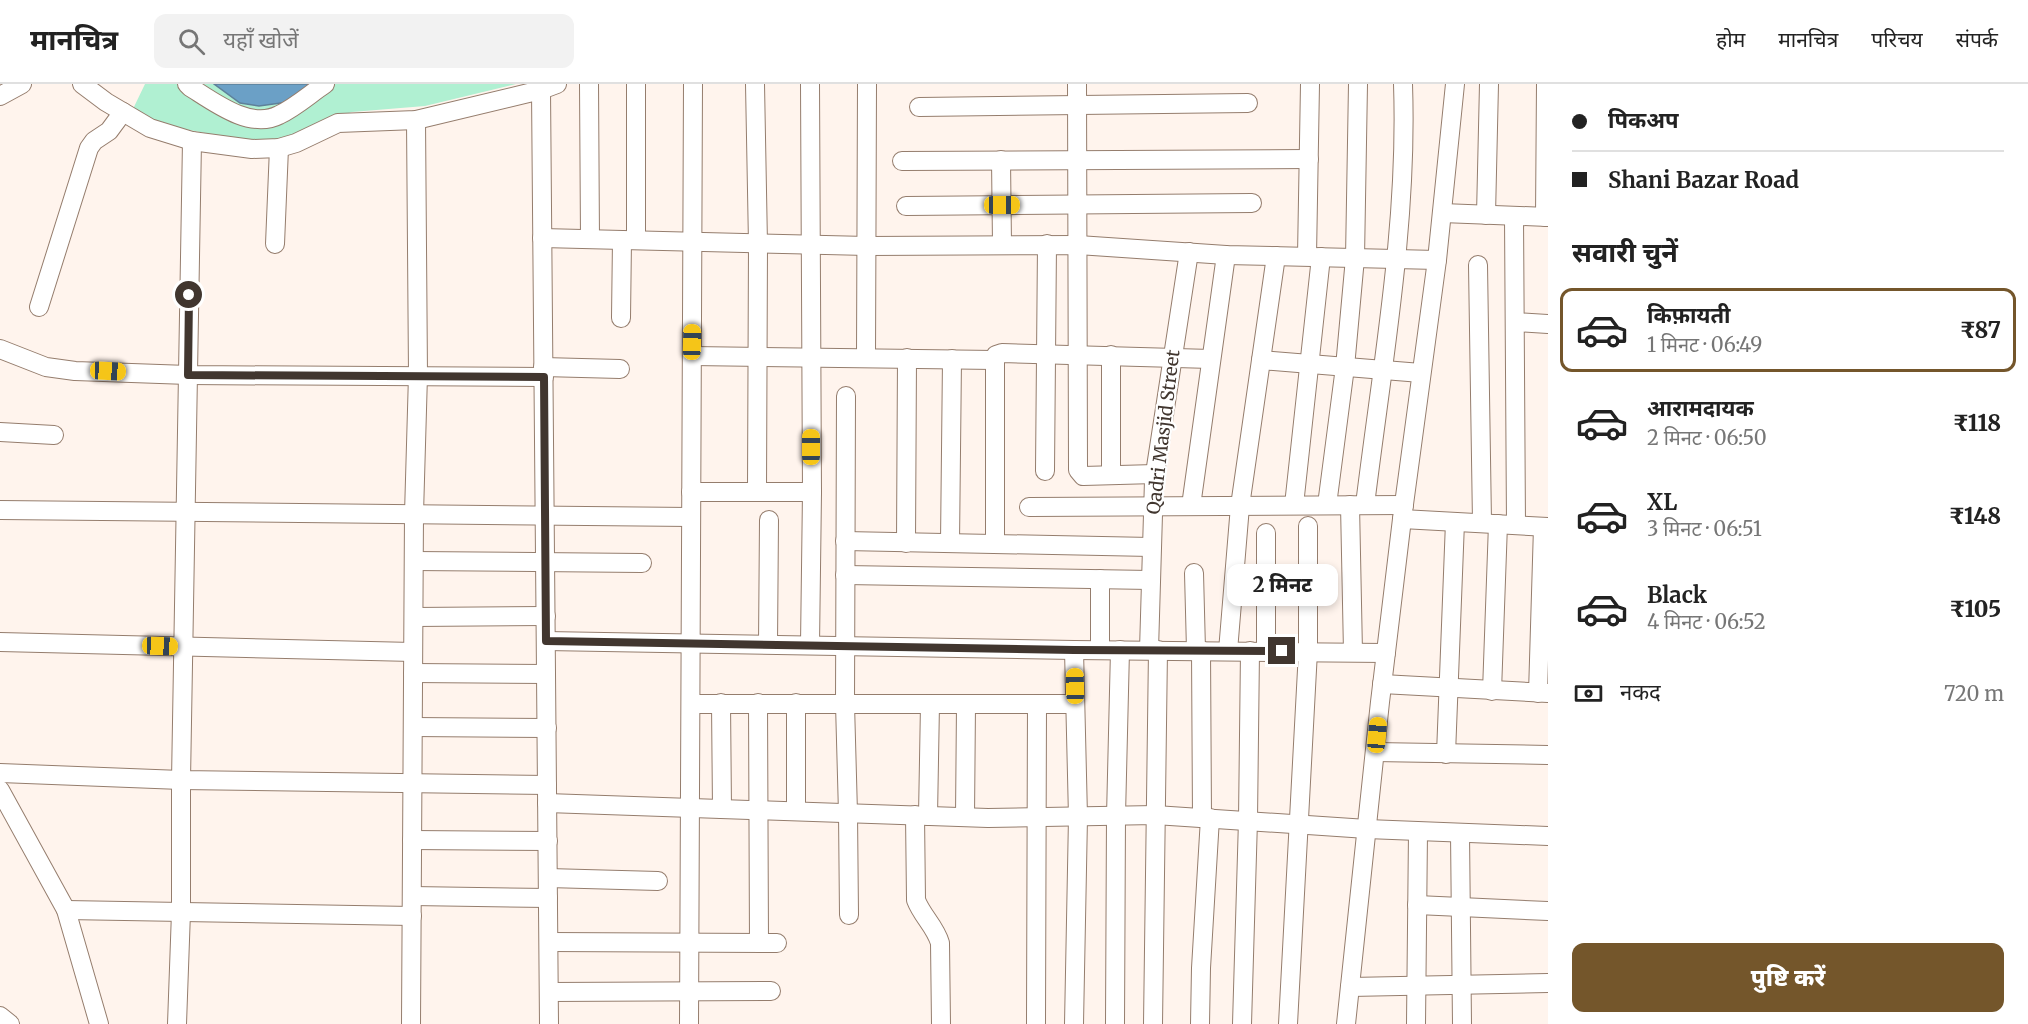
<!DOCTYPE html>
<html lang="hi">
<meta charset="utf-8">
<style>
body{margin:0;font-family:Merriweather,"Noto Sans Devanagari",serif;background:#f2f2f2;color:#222;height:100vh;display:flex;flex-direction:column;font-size:22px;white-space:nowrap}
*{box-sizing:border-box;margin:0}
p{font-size:20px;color:#767676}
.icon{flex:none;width:33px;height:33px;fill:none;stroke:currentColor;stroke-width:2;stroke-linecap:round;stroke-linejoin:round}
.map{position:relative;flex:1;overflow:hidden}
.side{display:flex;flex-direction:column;background:#fff;width:480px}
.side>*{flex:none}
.guide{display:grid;align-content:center;height:132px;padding:0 24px;background:#fff}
.end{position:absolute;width:27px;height:27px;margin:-14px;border:8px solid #41362f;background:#fff;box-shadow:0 0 0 3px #fff}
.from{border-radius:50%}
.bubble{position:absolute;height:42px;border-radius:12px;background:#fff;box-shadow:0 3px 9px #0003;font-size:20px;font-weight:800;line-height:42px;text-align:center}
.car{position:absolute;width:18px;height:36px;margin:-18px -9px;border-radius:8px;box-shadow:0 0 4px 2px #0007;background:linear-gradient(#f5c518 24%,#345 0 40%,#f5c518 0 76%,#345 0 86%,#f5c518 0)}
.guide b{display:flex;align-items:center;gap:21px;height:57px;font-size:22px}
.guide b+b{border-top:2px solid #e0e0e0}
.guide i{width:15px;height:15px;background:#222}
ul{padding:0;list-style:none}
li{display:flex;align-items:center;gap:18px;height:84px;margin:0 12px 9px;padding:0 12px;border:3px solid transparent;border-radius:12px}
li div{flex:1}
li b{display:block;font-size:22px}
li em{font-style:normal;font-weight:800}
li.on{border-color:#74562b}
li>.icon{width:54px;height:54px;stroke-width:1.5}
h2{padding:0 24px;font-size:27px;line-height:72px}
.pay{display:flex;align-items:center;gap:15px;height:66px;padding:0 24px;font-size:22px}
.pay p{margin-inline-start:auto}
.primary-button{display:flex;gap:12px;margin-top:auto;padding:12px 24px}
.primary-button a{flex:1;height:69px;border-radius:12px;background:#74562b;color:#fff;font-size:24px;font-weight:800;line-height:69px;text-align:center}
header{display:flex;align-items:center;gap:36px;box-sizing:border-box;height:84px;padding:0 30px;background:#fff;border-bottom:2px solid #e0e0e0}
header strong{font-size:28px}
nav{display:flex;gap:33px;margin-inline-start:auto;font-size:21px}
.search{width:420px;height:54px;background:#f2f2f2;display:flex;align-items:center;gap:15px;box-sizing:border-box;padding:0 21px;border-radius:12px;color:#767676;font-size:22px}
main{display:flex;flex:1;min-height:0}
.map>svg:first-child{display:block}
.green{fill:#b0f0d2}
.water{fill:#6ba0c6;stroke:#5e8099;stroke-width:1.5}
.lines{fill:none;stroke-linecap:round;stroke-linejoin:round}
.minor-casing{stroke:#957d6d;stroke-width:20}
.minor{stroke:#fff;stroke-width:18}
.route{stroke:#41362f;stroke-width:8}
.labels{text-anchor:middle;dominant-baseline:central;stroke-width:4.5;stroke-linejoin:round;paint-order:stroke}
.street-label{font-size:18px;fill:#41362f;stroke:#fff}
</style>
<header>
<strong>मानचित्र</strong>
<div class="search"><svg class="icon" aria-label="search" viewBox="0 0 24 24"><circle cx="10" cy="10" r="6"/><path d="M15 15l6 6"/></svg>यहाँ खोजें</div>
<nav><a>होम</a><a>मानचित्र</a><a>परिचय</a><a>संपर्क</a></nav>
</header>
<main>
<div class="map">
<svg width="1548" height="940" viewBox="0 0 1548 940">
<rect width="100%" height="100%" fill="#fff4ed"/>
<!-- green -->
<path class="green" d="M145 0H516L425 22 352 28 308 43 284 56 245 57 159 40 132 27Z"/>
<!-- water -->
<path class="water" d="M214 0H311L288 18 259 22 240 19Z"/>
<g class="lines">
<defs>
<g id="minor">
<path d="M82 0 106 18 150 44 192 57 252 65 279 64 296 59 338 39 416 36 541 6 557 0"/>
<path d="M187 0 190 3C214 18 250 46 279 31 296 23 310 10 325 0"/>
<path d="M589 0 590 155"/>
<path d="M636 0V156"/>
<path d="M755 0 758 160 757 407"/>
<path d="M810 0 812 408"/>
<path d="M1077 0 1078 386 1083 392 1155 390"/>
<path d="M541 6 549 940"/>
<path d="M0 12 22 0"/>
<path d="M919 23 1248 19"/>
<path d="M1001 76 1002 160"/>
<path d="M902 77 1309 75"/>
<path d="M906 122 1252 119"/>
<path d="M1442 129 1548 133"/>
<path d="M1486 131 1489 0"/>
<path d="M1514 133 1516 441"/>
<path d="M1545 133 1546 0"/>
<path d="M542 154 867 162 1078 161 1226 171 1437 176"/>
<path d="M275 160 279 64"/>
<path d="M1307 172 1310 0"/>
<path d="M1478 181 1482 438"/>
<path d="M39 223 89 64 94 57 109 47 123 28"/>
<path d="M621 234 622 156"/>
<path d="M1515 238 1548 240"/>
<path d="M0 265 46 283 75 287 188 291 544 293"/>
<path d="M1111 271V391"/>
<path d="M692 272 995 276"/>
<path d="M866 274 867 0"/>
<path d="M1261 276 1421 289"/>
<path d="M543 283 620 285"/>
<path d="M846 312 845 620 848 729 849 831"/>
<path d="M0 348 54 351"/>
<path d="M1045 387 1047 160"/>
<path d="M691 408H812L810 561"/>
<path d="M1294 421 1321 173"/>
<path d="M1327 421 1345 283 1355 174 1358 0"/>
<path d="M1350 421 1353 568"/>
<path d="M1365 421C1382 281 1408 141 1403 0"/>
<path d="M1191 422 1226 171"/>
<path d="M1029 423 1404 421"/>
<path d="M0 426 691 433"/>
<path d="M1402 435 1548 443"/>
<path d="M845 457 1151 463"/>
<path d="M906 459 907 274"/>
<path d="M950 459 952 275"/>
<path d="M995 460V276L996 271 1002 269 1211 275"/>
<path d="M414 477 642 479"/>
<path d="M1194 489 1196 566"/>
<path d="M845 491 1150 496"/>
<path d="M1100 495V566"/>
<path d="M414 533 546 532"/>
<path d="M546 557 1074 566 1386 569"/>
<path d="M0 558 413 568"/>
<path d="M768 560 769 436"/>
<path d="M1149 566 1154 396 1189 168"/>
<path d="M1201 566 1202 734"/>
<path d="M1228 567 1240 422 1276 172"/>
<path d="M1266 567V449"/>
<path d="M413 589 546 590"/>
<path d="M1382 600 1548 609"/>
<path d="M1492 607 1498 440"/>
<path d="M1538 609 1543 443"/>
<path d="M721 619 722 725"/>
<path d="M758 619 759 859"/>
<path d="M692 620H1075"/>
<path d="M413 643 547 644"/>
<path d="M1375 668 1548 671"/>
<path d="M1446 670 1455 438"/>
<path d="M0 689 181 696 547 701"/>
<path d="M0 706 66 826 99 940"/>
<path d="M547 719 988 734 1155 731 1367 745 1548 752"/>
<path d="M796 727V619"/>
<path d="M915 731 916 816C922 832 935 842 940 859L941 940"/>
<path d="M928 732 930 620"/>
<path d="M965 733 966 621"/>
<path d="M1460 749 1462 940"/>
<path d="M412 756 548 757"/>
<path d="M548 794 658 797"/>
<path d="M412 812 548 814"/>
<path d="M1417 821 1548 827"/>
<path d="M66 826 412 832"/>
<path d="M549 858 777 859"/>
<path d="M1350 903 1548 899"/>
<path d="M549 908 771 907"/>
<path d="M0 932 10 940"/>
<path d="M177 940 181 828V696L192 57"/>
<path d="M411 940 414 430 418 291 416 36"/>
<path d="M689 940 693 0"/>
<path d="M1036 940 1037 620"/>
<path d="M1074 940 1078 733 1074 566"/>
<path d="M1115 940 1116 732 1120 566"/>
<path d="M1153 940 1158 566"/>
<path d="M1200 940 1201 884 1210 734"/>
<path d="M1242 940 1248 736 1250 567"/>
<path d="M1288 940 1308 567V442"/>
<path d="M1346 940 1380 618 1402 435 1437 176 1455 0"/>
<path d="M1416 940 1418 748"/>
</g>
</defs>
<!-- minor casing -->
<use href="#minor" class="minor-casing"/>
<!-- minor -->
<use href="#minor" class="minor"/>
</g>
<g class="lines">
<!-- route -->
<path class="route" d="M189 211 188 291 544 293 546 557 1074 566 1282 567"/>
</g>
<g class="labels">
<!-- street labels -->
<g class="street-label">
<text transform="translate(1163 348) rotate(-83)">Qadri Masjid Street</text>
</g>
</g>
</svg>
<i class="end from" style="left:189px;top:211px"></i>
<i class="end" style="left:1282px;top:567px"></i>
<div class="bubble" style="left:1227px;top:480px;width:111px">2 मिनट</div>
<i class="car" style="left:1002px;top:121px;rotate:90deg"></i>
<i class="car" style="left:692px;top:258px;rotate:1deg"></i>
<i class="car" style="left:108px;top:287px;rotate:93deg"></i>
<i class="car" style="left:811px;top:363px;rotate:0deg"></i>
<i class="car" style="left:160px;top:562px;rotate:92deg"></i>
<i class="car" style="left:1075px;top:602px;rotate:359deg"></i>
<i class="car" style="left:1377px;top:651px;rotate:5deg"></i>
</div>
<section class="side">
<div class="guide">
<b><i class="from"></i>पिकअप</b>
<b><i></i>Shani Bazar Road</b>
</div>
<h2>सवारी चुनें</h2>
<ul>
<li class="on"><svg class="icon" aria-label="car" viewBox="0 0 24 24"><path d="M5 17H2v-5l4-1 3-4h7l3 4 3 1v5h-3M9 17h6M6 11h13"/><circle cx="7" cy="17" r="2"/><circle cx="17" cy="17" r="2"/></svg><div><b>किफ़ायती</b><p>1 मिनट · 06:49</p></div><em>₹87</em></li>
<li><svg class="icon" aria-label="car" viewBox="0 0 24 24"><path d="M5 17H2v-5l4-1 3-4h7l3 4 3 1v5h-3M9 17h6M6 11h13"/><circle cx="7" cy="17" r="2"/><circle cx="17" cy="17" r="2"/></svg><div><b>आरामदायक</b><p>2 मिनट · 06:50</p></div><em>₹118</em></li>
<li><svg class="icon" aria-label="car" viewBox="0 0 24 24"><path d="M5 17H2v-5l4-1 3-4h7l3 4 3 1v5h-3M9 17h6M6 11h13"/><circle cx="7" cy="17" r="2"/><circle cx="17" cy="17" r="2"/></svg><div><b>XL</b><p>3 मिनट · 06:51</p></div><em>₹148</em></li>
<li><svg class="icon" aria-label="car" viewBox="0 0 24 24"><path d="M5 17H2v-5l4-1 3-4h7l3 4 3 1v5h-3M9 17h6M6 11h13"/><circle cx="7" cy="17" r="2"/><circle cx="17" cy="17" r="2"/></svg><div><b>Black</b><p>4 मिनट · 06:52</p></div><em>₹105</em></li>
</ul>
<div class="pay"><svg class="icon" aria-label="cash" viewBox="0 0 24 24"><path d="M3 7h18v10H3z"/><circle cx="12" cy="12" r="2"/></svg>नकद<p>720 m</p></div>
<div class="primary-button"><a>पुष्टि करें</a></div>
</section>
</main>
